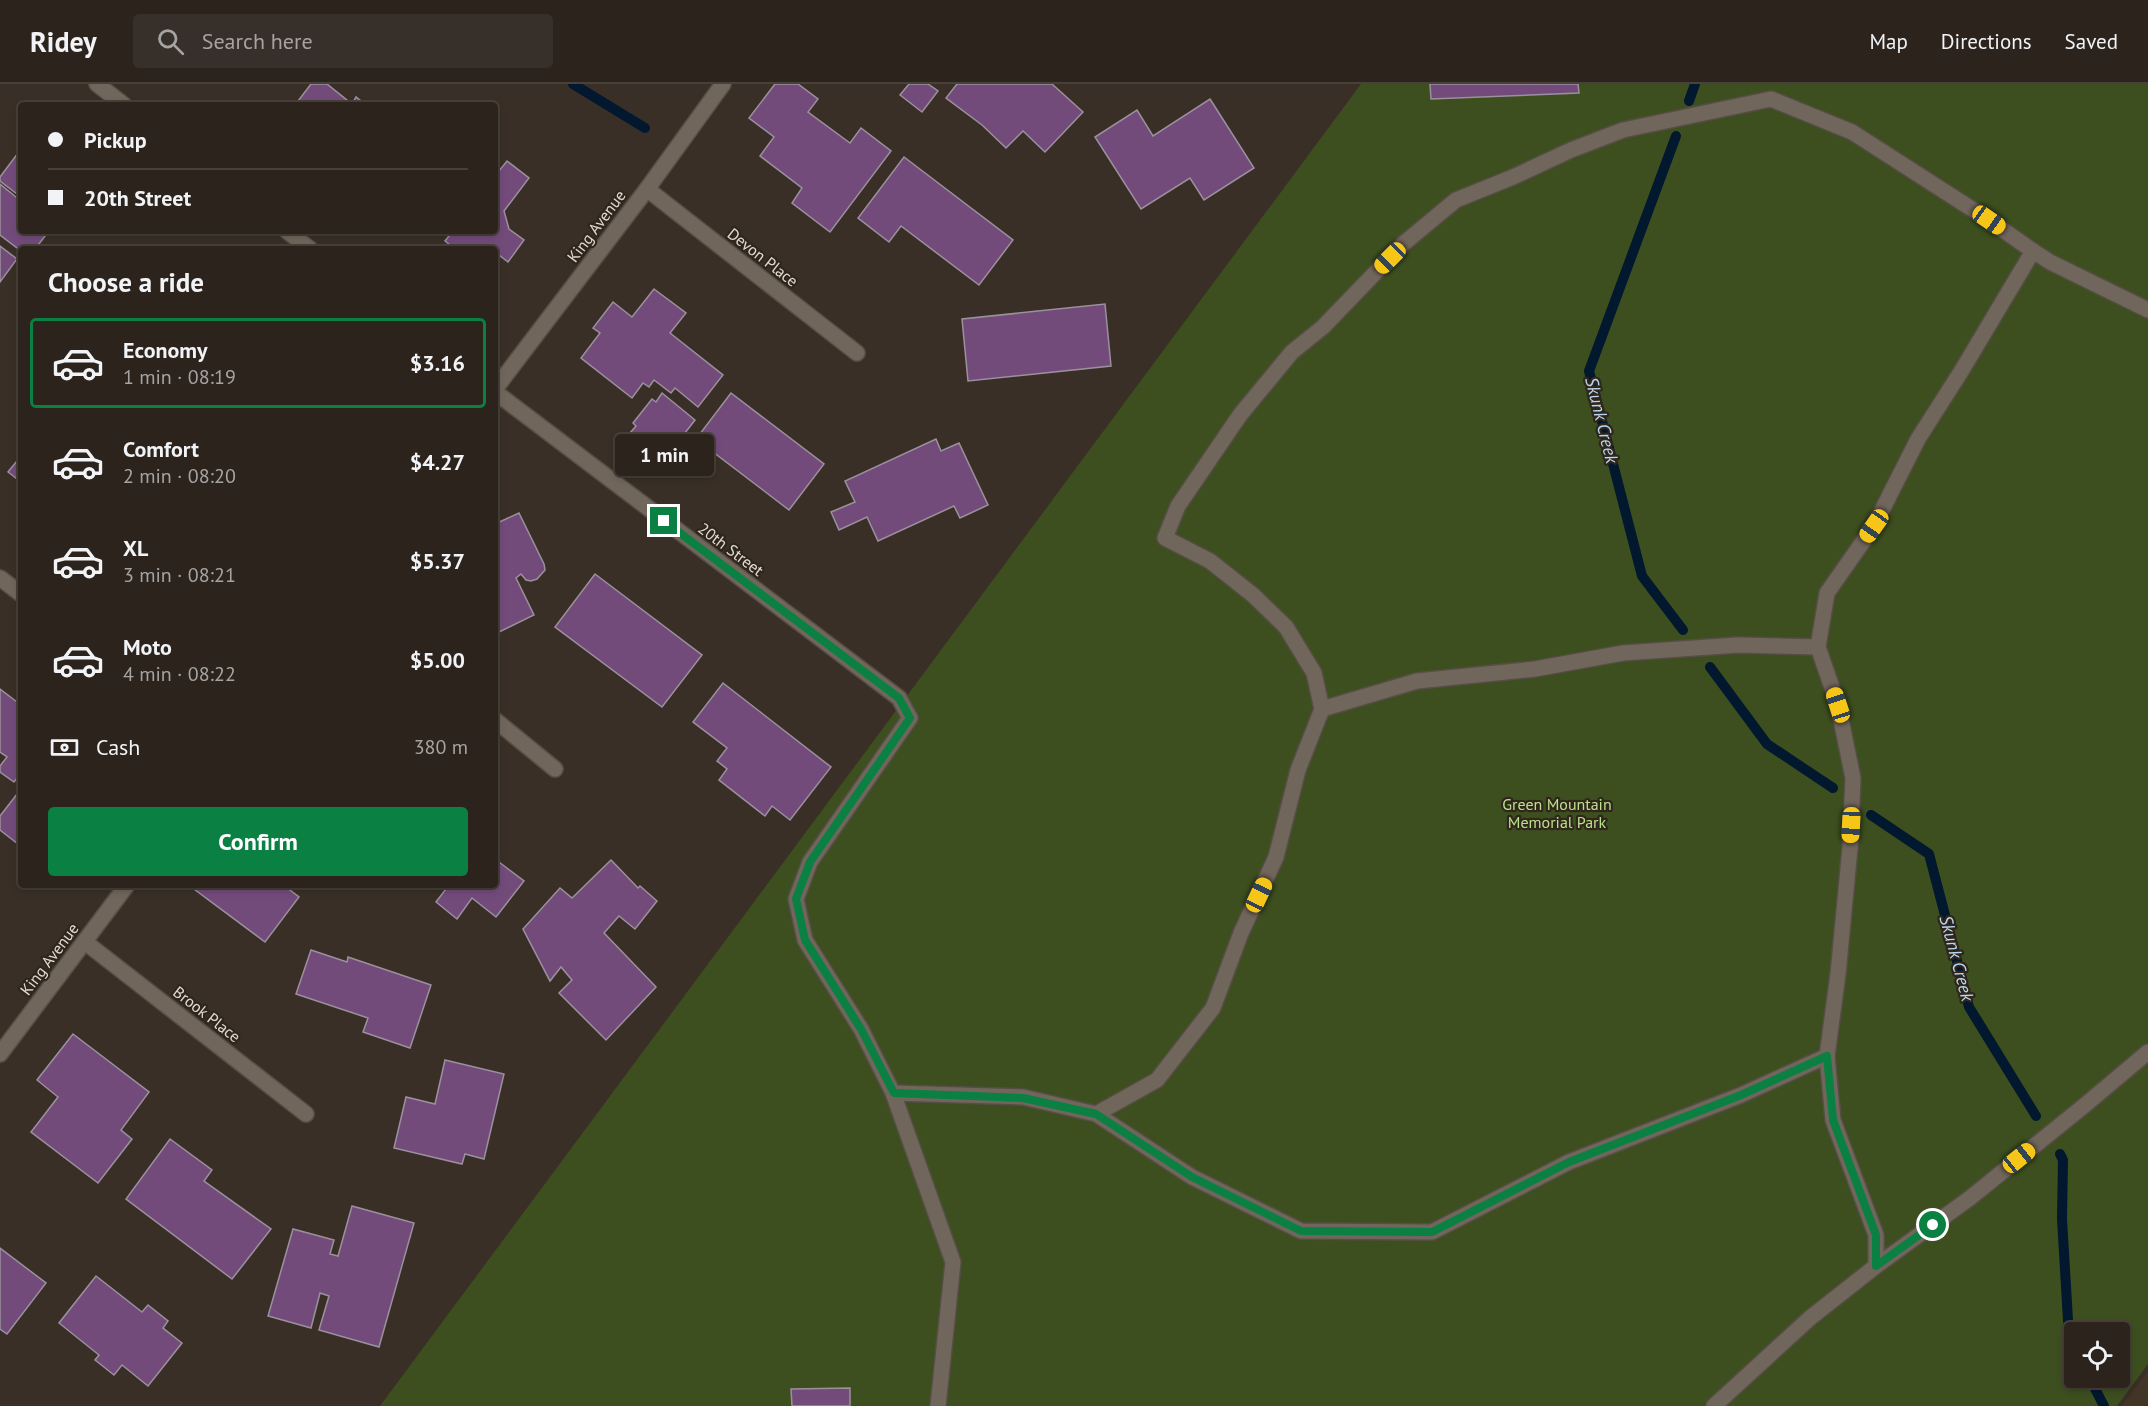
<!DOCTYPE html>
<meta charset="utf-8">
<style>
body{margin:0;font-family:"PT Sans",sans-serif;background:#372f29;color:#f1f3f6;height:100vh;display:flex;flex-direction:column;font-size:22px;white-space:nowrap}
*{box-sizing:border-box;margin:0}
p{font-size:20px;color:#a6a4a3}
.icon{flex:none;width:33px;height:33px;fill:none;stroke:currentColor;stroke-width:2;stroke-linecap:round;stroke-linejoin:round}
.map{position:relative;flex:1;overflow:hidden}
.sheet{position:absolute;left:18px;top:162px;width:480px;height:642px;display:flex;flex-direction:column;background:#2b231c;border-radius:6px;box-shadow:0 3px 9px #0003,0 0 0 2px #47403b}
.sheet>*{flex:none}
.guide{position:absolute;left:18px;top:18px;width:480px;height:132px;border-radius:6px;box-shadow:0 3px 9px #0003,0 0 0 2px #47403b;display:grid;align-content:center;height:132px;padding:0 30px;background:#2b231c}
.buttons{position:absolute;left:2064px;top:1238px;display:grid;gap:12px}
.buttons a{display:grid;place-items:center;width:66px;height:66px;border-radius:6px;background:#2b231c;box-shadow:0 3px 9px #0003,0 0 0 2px #47403b;font-size:30px}
.end{position:absolute;width:27px;height:27px;margin:-14px;border:8px solid #0b8043;background:#fff;box-shadow:0 0 0 3px #fff}
.from{border-radius:50%}
.bubble{position:absolute;height:42px;border-radius:6px;background:#2b231c;box-shadow:0 3px 9px #0003,0 0 0 2px #47403b;font-size:20px;font-weight:800;line-height:42px;text-align:center}
.car{position:absolute;width:18px;height:36px;margin:-18px -9px;border-radius:8px;box-shadow:0 0 4px 2px #0007;background:linear-gradient(#f5c518 24%,#345 0 40%,#f5c518 0 76%,#345 0 86%,#f5c518 0)}
.guide b{display:flex;align-items:center;gap:21px;height:57px;font-size:22px}
.guide b+b{border-top:2px solid #47403b}
.guide i{width:15px;height:15px;background:#f1f3f6}
ul{padding:0;list-style:none}
li{display:flex;align-items:center;gap:18px;height:90px;margin:0 12px 9px;padding:0 18px;border:3px solid transparent;border-radius:6px}
li div{flex:1}
li b{display:block;font-size:22px}
li em{font-style:normal;font-weight:800}
li.selected{border-color:#0b8043}
li>.icon{width:54px;height:54px;stroke-width:1.5}
h2{padding:0 30px;font-size:27px;line-height:72px}
.pay{display:flex;align-items:center;gap:15px;height:66px;padding:0 30px;font-size:22px}
.pay p{margin-inline-start:auto}
.action{display:flex;gap:12px;margin-top:auto;padding:12px 30px}
.action a{flex:1;height:69px;border-radius:6px;background:#0b8043;color:#fff;font-size:24px;font-weight:800;line-height:69px;text-align:center}
header{display:flex;align-items:center;gap:36px;box-sizing:border-box;height:84px;padding:0 30px;background:#2b231c;border-bottom:2px solid #47403b}
header strong{font-size:28px}
nav{display:flex;gap:33px;margin-inline-start:auto;font-size:21px}
.search{width:420px;height:54px;background:#372f29;display:flex;align-items:center;gap:15px;box-sizing:border-box;padding:0 21px;border-radius:6px;color:#a6a4a3;font-size:22px}
.map>svg:first-child{display:block}
.built{fill:#433526}
.green{fill:#3d4f1f;fill-rule:evenodd}
.lines{fill:none;stroke-linecap:round;stroke-linejoin:round}
.stream{stroke:#01182e;stroke-width:10}
.building{fill:#734b7b;stroke:#9b919e;stroke-width:1.5}
.lane-casing{stroke:#564e45;stroke-width:18}
.street-casing{stroke:#564e45;stroke-width:18}
.lane{stroke:#71665b;stroke-width:15}
.street{stroke:#71665b;stroke-width:15}
.route{stroke:#0b8043;stroke-width:8}
.labels{text-anchor:middle;dominant-baseline:central;stroke-width:4.5;stroke-linejoin:round;paint-order:stroke}
.street-label{font-size:16px;fill:#e0dad3;stroke:#2f261c}
.park-label{font-size:16px;fill:#bce08a;stroke:#2f261c}
.water-label{font-size:18px;font-style:italic;fill:#bbd6f1;stroke:#2f261c}
</style>
<header>
<strong>Ridey</strong>
<div class="search"><svg class="icon" aria-label="search" viewBox="0 0 24 24"><circle cx="10" cy="10" r="6"/><path d="M15 15l6 6"/></svg>Search here</div>
<nav><a>Map</a><a>Directions</a><a>Saved</a></nav>
</header>
<div class="map">
<svg width="2148" height="1322" viewBox="0 0 2148 1322">
<rect width="100%" height="100%" fill="#392f26"/>
<!-- built -->
<path class="built" d="M2148 1287V1322H2122Z"/>
<!-- green -->
<path class="green" d="M1361 0H2148V1280L2117 1322H380ZM2074 1248H2120V1293H2074Z"/>
<g class="lines">
<!-- stream -->
<g class="stream">
<path d="M573 0 645 44"/>
<path d="M1689 17 1695 0"/>
<path d="M1676 52 1589 287 1642 492 1683 546"/>
<path d="M1710 583 1767 660 1833 704"/>
<path d="M1871 731 1929 770 1969 923 2036 1032"/>
<path d="M2060 1070 2063 1076 2062 1135 2069 1253 2074 1264"/>
<path d="M2089 1293 2104 1322"/>
</g>
</g>
<!-- building -->
<g class="building">
<path d="M311 0H327L352 20 356 13 366 21H295Z"/>
<path d="M775 0H798L818 15 808 28 850 59 861 44 891 67 830 148 792 119 802 104 760 72 774 53 749 34Z"/>
<path d="M909 0H928L938 7 922 28 900 11Z"/>
<path d="M957 0H1052L1083 28 1045 68 1023 47 1006 64 982 41 946 14Z"/>
<path d="M1430 0H1578L1579 9 1431 15Z"/>
<path d="M1210 15 1254 84 1204 116 1190 94 1141 125 1095 53 1137 26 1153 52Z"/>
<path d="M21 65V113L0 97V93Z"/>
<path d="M904 73 1013 156 979 201 901 142 889 158 858 134Z"/>
<path d="M507 77 529 94 504 127 509 145 524 156 508 178 495 168V165H455L445 157 453 147H495V92Z"/>
<path d="M0 100 21 117V147H49L35 165H21V167L0 151Z"/>
<path d="M0 162 17 175 0 198Z"/>
<path d="M654 205 686 229 670 249 723 291 698 323 675 304 671 309 654 296 649 303 643 299 632 314 581 274 600 249 593 244 613 218 632 233Z"/>
<path d="M1105 220 1111 282 968 297 962 235Z"/>
<path d="M662 309 695 336 664 376 630 349 636 342 633 339 652 315 656 318Z"/>
<path d="M731 309 824 380 789 426 696 355Z"/>
<path d="M936 355 941 367 959 359 988 421 960 434 954 422 878 457 867 433 839 446 831 428 855 418 845 397Z"/>
<path d="M21 372V398L8 388Z"/>
<path d="M519 429 544 480 545 486 537 495 531 497 526 496 521 490 516 494 534 531 495 550V440Z"/>
<path d="M595 490 702 571 662 623 555 543Z"/>
<path d="M723 599 831 683 790 736 772 722 765 732 719 696 727 685 717 677 727 664 693 638Z"/>
<path d="M0 605 21 621V689L14 698 0 688V682L7 673 0 668Z"/>
<path d="M21 705V756L18 760 0 746V732Z"/>
<path d="M495 775 524 797 496 833 472 814 457 835 436 818 449 801H495Z"/>
<path d="M611 776 638 804 640 802 657 817 635 845 619 832 604 849 656 903 606 956 559 909 572 896 561 883 550 897 523 845 560 804 572 814Z"/>
<path d="M197 801H293L290 806 299 813 265 858 194 805Z"/>
<path d="M311 866 347 878 348 873 431 901 410 964 363 948 368 934 296 910Z"/>
<path d="M73 950 149 1008 121 1046 132 1055 98 1099 31 1048 58 1013 37 996Z"/>
<path d="M445 976 504 990 484 1075 465 1070 462 1080 394 1064 406 1013 435 1020Z"/>
<path d="M170 1055 212 1086 204 1097 271 1145 232 1195 126 1115Z"/>
<path d="M352 1122 414 1139 379 1263 319 1246 329 1212 320 1209 311 1244 268 1232 293 1145 334 1156 330 1170 338 1172Z"/>
<path d="M0 1164 46 1199 7 1250 0 1245Z"/>
<path d="M96 1192 142 1228 148 1221 168 1237 163 1244 182 1259 148 1302 122 1281 114 1291 95 1276 99 1271 59 1239Z"/>
<path d="M850 1304V1322H792L791 1305Z"/>
</g>
<g class="lines">
<defs>
<g id="lane">
<path d="M1322 625 1417 597 1535 585 1623 569 1738 561 1818 563"/>
<path d="M910 634 810 778 796 815 805 856 861 945 893 1009 953 1178 938 1322"/>
<path d="M893 1009 1023 1013 1096 1030 1192 1093 1301 1147 1432 1148 1569 1078 1741 1011 1827 972"/>
<path d="M1096 1030 1157 996 1213 924 1241 849 1276 773 1298 686 1322 625 1314 589 1286 543 1253 511 1210 477 1165 454 1178 422 1240 331 1292 268 1323 243 1403 160 1456 116 1513 93 1571 66 1623 46 1771 15 1852 48 1989 136 2033 167"/>
<path d="M1876 1182 1970 1114 2085 1021 2148 968"/>
<path d="M1714 1322 1810 1234 1876 1182V1151L1833 1036 1827 972 1838 890 1850 764 1853 694 1838 621 1818 563 1827 509 1874 442 1918 355 1962 286 2033 167 2050 178 2148 226"/>
</g>
<g id="street">
<path d="M97 0 124 21"/>
<path d="M647 105 857 269"/>
<path d="M287 147 310 165"/>
<path d="M495 305 647 105 723 0"/>
<path d="M495 308 899 614 910 634"/>
<path d="M0 494 21 510"/>
<path d="M495 636 555 685"/>
<path d="M85 858 306 1030"/>
<path d="M0 970 127 801"/>
</g>
</defs>
<!-- lane casing -->
<use href="#lane" class="lane-casing"/>
<!-- street casing -->
<use href="#street" class="street-casing"/>
<!-- lane -->
<use href="#lane" class="lane"/>
<!-- street -->
<use href="#street" class="street"/>
</g>
<g class="lines">
<!-- route -->
<path class="route" d="M664 437 899 614 910 634 810 778 796 815 805 856 861 945 894 1009 1023 1014 1096 1030 1192 1093 1301 1147 1432 1148 1569 1078 1741 1011 1827 972 1833 1036 1876 1151V1182L1933 1141"/>
</g>
<g class="labels">
<!-- street labels -->
<g class="street-label">
<text transform="translate(596 142) rotate(-53)">King Avenue</text>
<text transform="translate(763 173) rotate(38)">Devon Place</text>
<text transform="translate(731 465) rotate(37)">20th Street</text>
<text transform="translate(49 875) rotate(-53)">King Avenue</text>
<text transform="translate(207 930) rotate(38)">Brook Place</text>
</g>
<!-- park labels -->
<g class="park-label">
<text x="1557" y="720">Green Mountain<tspan x="1557" dy="18">Memorial Park</tspan></text>
</g>
<!-- water labels -->
<g class="water-label">
<text transform="translate(1602 336) rotate(76)">Skunk Creek</text>
<text transform="translate(1957 874) rotate(75)">Skunk Creek</text>
</g>
</g>
</svg>
<div class="buttons">
<a><svg class="icon" aria-label="locate" viewBox="0 0 24 24"><circle cx="12" cy="12" r="6"/><path d="M12 2v4M12 18v4M2 12h4M18 12h4"/></svg></a>
</div>
<i class="end from" style="left:1933px;top:1141px"></i>
<i class="end" style="left:664px;top:437px"></i>
<div class="bubble" style="left:615px;top:350px;width:99px">1 min</div>
<i class="car" style="left:1989px;top:136px;rotate:125deg"></i>
<i class="car" style="left:1390px;top:174px;rotate:225deg"></i>
<i class="car" style="left:1874px;top:442px;rotate:215deg"></i>
<i class="car" style="left:1838px;top:621px;rotate:342deg"></i>
<i class="car" style="left:1851px;top:741px;rotate:183deg"></i>
<i class="car" style="left:1259px;top:811px;rotate:25deg"></i>
<i class="car" style="left:2019px;top:1074px;rotate:51deg"></i>
<div class="guide">
<b><i class="from"></i>Pickup</b>
<b><i></i>20th Street</b>
</div>
<section class="sheet">
<h2>Choose a ride</h2>
<ul>
<li class="selected"><svg class="icon" aria-label="car" viewBox="0 0 24 24"><path d="M5 17H2v-5l4-1 3-4h7l3 4 3 1v5h-3M9 17h6M6 11h13"/><circle cx="7" cy="17" r="2"/><circle cx="17" cy="17" r="2"/></svg><div><b>Economy</b><p>1 min · 08:19</p></div><em>$3.16</em></li>
<li><svg class="icon" aria-label="car" viewBox="0 0 24 24"><path d="M5 17H2v-5l4-1 3-4h7l3 4 3 1v5h-3M9 17h6M6 11h13"/><circle cx="7" cy="17" r="2"/><circle cx="17" cy="17" r="2"/></svg><div><b>Comfort</b><p>2 min · 08:20</p></div><em>$4.27</em></li>
<li><svg class="icon" aria-label="car" viewBox="0 0 24 24"><path d="M5 17H2v-5l4-1 3-4h7l3 4 3 1v5h-3M9 17h6M6 11h13"/><circle cx="7" cy="17" r="2"/><circle cx="17" cy="17" r="2"/></svg><div><b>XL</b><p>3 min · 08:21</p></div><em>$5.37</em></li>
<li><svg class="icon" aria-label="car" viewBox="0 0 24 24"><path d="M5 17H2v-5l4-1 3-4h7l3 4 3 1v5h-3M9 17h6M6 11h13"/><circle cx="7" cy="17" r="2"/><circle cx="17" cy="17" r="2"/></svg><div><b>Moto</b><p>4 min · 08:22</p></div><em>$5.00</em></li>
</ul>
<div class="pay"><svg class="icon" aria-label="cash" viewBox="0 0 24 24"><path d="M3 7h18v10H3z"/><circle cx="12" cy="12" r="2"/></svg>Cash<p>380 m</p></div>
<div class="action"><a>Confirm</a></div>
</section>
</div>
